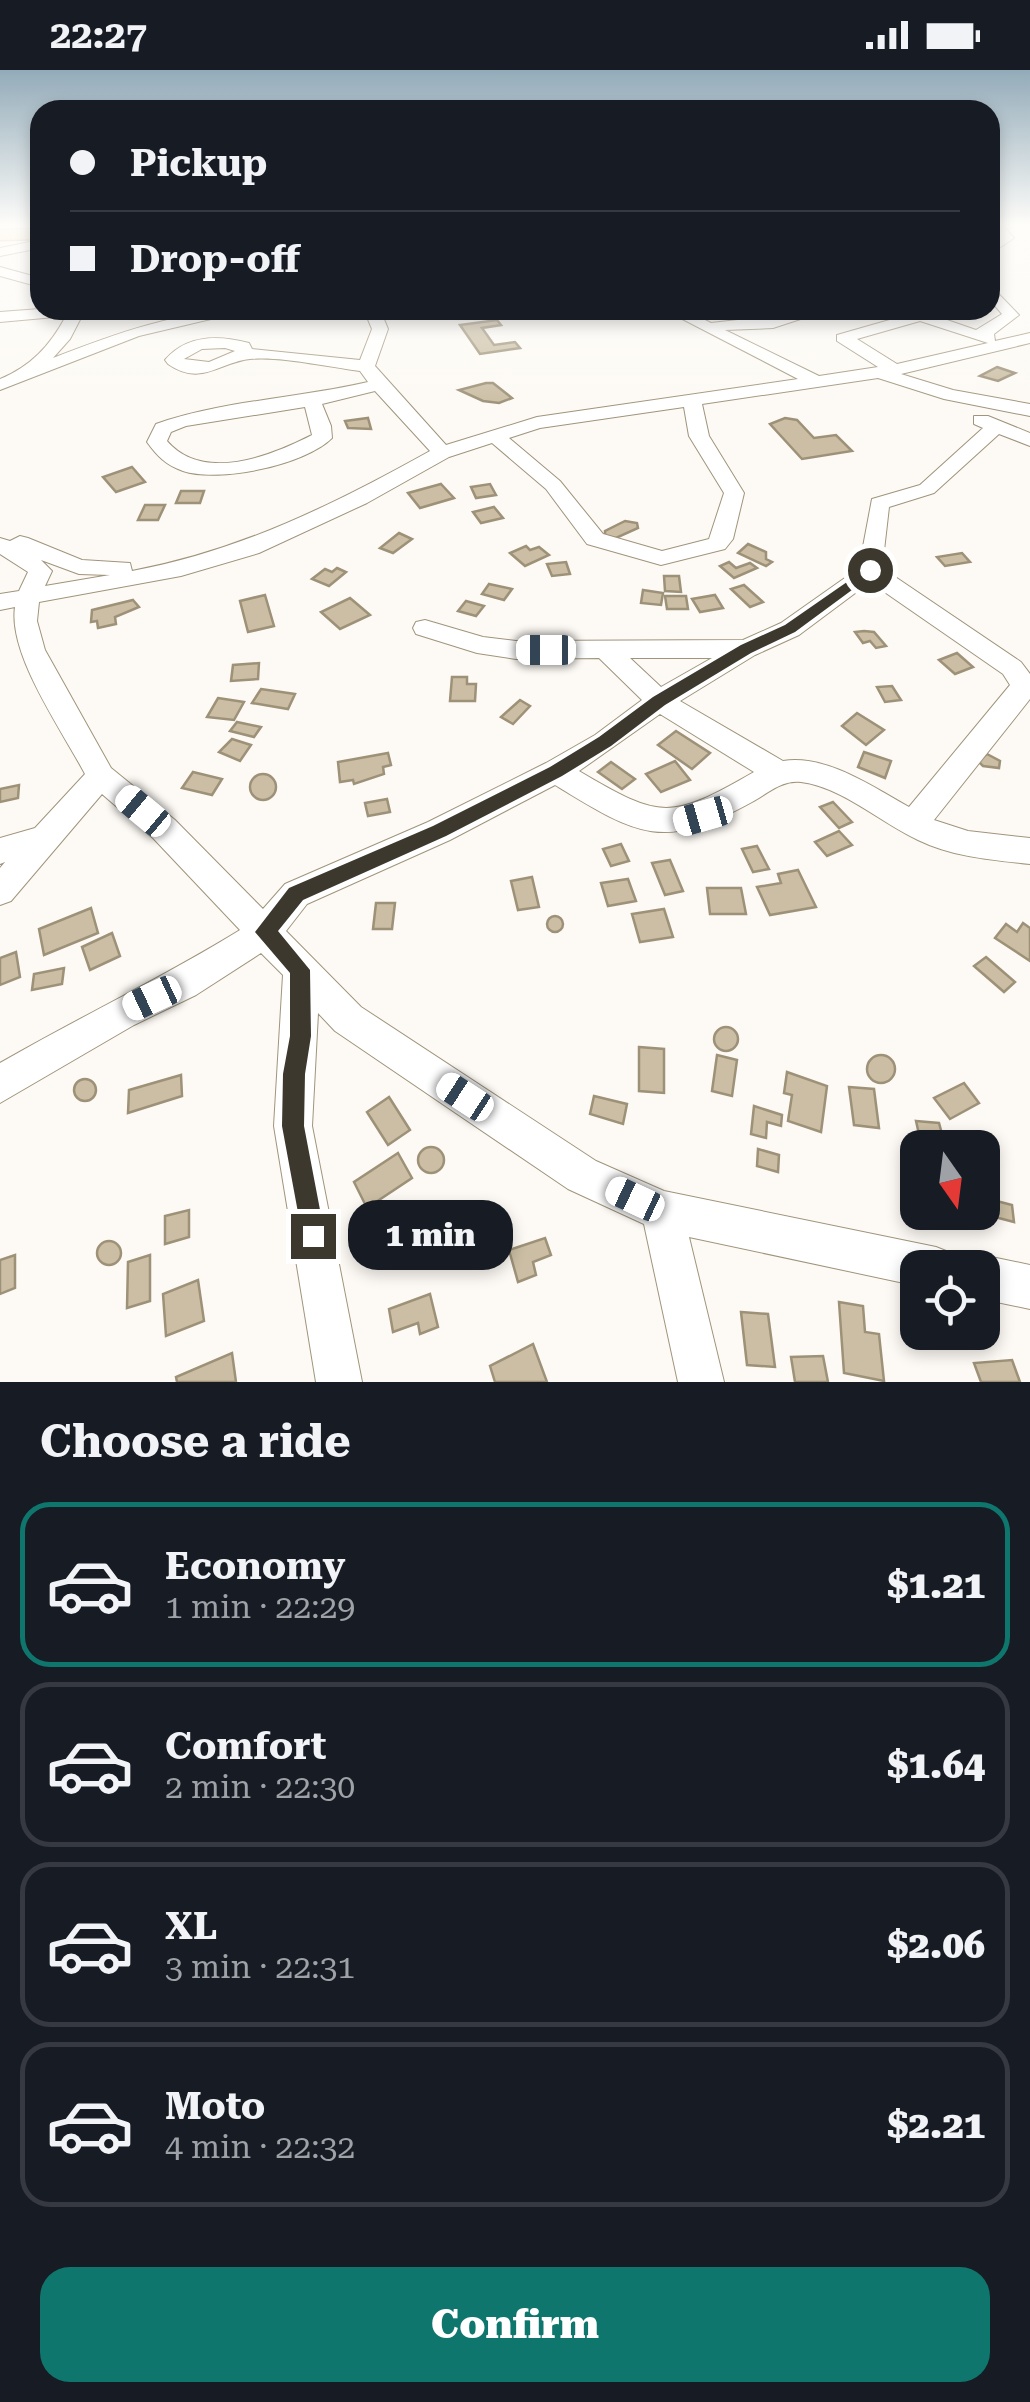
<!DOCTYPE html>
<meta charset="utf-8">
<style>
body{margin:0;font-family:"Roboto Serif",serif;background:#20242c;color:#f1f3f6;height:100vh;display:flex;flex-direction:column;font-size:38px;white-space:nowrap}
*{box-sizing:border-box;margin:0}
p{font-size:32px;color:#9ea1a6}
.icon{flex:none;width:55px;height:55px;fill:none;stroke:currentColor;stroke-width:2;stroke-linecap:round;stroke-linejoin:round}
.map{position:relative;height:1312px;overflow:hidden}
.drawer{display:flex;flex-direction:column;background:#171b24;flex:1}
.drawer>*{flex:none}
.top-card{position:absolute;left:30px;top:30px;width:970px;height:220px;border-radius:30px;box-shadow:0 5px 15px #0003;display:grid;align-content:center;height:220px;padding:0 40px;background:#171b24}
.needle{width:65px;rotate:166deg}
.buttons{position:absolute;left:900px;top:1060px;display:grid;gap:20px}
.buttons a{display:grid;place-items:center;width:100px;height:100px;border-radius:20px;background:#171b24;box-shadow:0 5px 15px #0003;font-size:50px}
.end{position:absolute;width:45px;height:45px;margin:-22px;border:12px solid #3d382d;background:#fff;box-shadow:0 0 0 5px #fff}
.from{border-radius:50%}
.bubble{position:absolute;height:70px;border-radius:30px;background:#171b24;box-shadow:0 5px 15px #0003;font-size:32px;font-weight:800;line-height:70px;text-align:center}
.car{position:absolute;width:30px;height:60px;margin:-30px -15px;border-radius:12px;box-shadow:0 0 8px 2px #0007;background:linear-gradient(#fff 24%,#345 0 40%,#fff 0 76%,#345 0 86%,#fff 0)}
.top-card b{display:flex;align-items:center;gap:35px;height:95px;font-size:38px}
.top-card b+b{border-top:2px solid #363941}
.top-card i{width:25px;height:25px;background:#f1f3f6}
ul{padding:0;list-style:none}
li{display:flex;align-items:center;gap:30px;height:165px;margin:0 20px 15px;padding:0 20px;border:5px solid #363941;border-radius:30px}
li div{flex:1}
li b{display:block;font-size:38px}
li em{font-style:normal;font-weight:800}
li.current{border-color:#0f766e}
li>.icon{width:90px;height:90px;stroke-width:1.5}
h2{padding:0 40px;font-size:45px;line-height:120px}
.action{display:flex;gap:20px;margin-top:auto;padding:20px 40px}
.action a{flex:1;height:115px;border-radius:30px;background:#0f766e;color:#fff;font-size:40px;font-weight:800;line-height:115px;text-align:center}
.status{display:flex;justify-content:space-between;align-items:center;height:70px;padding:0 50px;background:#171b24;direction:ltr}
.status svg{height:28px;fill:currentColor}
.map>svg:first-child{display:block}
.building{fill:#cbbea4;stroke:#9d9178;stroke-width:2.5}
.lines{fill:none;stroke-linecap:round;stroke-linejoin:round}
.minor-casing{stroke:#a0947b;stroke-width:2}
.major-casing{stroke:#b79751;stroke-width:3}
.minor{fill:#fff;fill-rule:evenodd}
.major{fill:#fbdfa3;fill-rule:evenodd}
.route{fill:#3d382d}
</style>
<div class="status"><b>22:27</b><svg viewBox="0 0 49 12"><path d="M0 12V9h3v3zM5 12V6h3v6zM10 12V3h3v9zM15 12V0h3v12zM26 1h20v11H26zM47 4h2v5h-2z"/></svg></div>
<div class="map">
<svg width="1030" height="1312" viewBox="0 0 1030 1312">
<rect width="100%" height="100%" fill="#fdfaf5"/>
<!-- building -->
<g class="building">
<path d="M497 250 501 255 482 258 494 275 515 272 520 278 480 284 460 255Z"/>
<path d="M997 297 1015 303 998 311 980 306Z"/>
<path d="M486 313H493L512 328 499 333 483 331 459 320Z"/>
<path d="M368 348 371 359 348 358 345 351Z"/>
<path d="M785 348 797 350 814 368 836 365 852 381 802 389 770 354Z"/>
<path d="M132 397 145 412 116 422 103 407Z"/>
<path d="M441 414 454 428 420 438 408 423Z"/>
<path d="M490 414 496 425 476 428 471 417Z"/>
<path d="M181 421H204L200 433H176Z"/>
<path d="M145 435H165L158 450H138Z"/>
<path d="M494 437 503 448 481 453 473 442Z"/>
<path d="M625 451 637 453 638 458 616 468 605 466V461Z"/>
<path d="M399 463 412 469 393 483 380 478Z"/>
<path d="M748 474 766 482V489L772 492 766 496 738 483Z"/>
<path d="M526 476 530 480 539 477 549 485 525 496 510 483Z"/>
<path d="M962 483 970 492 945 496 937 487Z"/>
<path d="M566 492 570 504 552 506 547 494Z"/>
<path d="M729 492 736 498 750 493 757 498 734 508 720 496Z"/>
<path d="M337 498 346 502 329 516 312 509 325 499 332 502Z"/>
<path d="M664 506H679L681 522 665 521Z"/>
<path d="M489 514 512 519 504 530 482 524Z"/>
<path d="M744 515 763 532 750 537 731 519Z"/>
<path d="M643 520 663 523 661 535 641 533Z"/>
<path d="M265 525 274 556 248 562 240 531Z"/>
<path d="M715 525 723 538 700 542 692 529Z"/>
<path d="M665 526H686L688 539H667Z"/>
<path d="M350 528 370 545 340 559 321 542Z"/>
<path d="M133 530 139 537 115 547 116 554 98 558 97 551 91 552 92 540Z"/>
<path d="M466 531 484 536 476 546 458 541Z"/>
<path d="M864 561 874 562 886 576 876 578 870 571 863 573 855 562Z"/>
<path d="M957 583 973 597 955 604 939 590Z"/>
<path d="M259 593 258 609 231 611 233 595Z"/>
<path d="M452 607H467V614H476L475 631H450Z"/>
<path d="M892 616 901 630 885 632 877 617Z"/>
<path d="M261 619 295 624 288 639 252 633Z"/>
<path d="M218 628 244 632 234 650 207 647Z"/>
<path d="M520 630 530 636 513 654 501 647Z"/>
<path d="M857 643 884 660 866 675 842 656Z"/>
<path d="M237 652 261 657 254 667 230 661Z"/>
<path d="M676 661 710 683 692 699 658 675Z"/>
<path d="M232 669 251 675 240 691 219 682Z"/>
<path d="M864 682 891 691 885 708 858 697Z"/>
<path d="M388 683 391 695 383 697 384 704 354 714 353 710 340 712 338 692Z"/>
<path d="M987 684 1000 691 999 698 983 696 978 691Z"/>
<path d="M675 691 690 710 661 722 646 704Z"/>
<path d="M611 692 635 709 622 719 598 702Z"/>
<path d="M193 702 222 709 212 725 182 718Z"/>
<circle cx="263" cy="717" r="13"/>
<path d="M19 715 18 728 0 732V719Z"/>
<path d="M387 729 390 742 368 746 365 733Z"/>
<path d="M833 732 852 752 839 758 820 737Z"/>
<path d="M839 761 852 775 827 786 815 772Z"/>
<path d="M621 774 629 791 611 796 603 779Z"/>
<path d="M757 776 769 799 753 802 742 779Z"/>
<path d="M670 790 683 821 665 825 652 793Z"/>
<path d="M798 800 816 837 770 845 757 817 781 813 778 804Z"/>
<path d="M532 807 539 837 518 840 511 811Z"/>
<path d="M628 809 636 831 608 836 601 813Z"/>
<path d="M707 818H741L746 844H710Z"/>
<path d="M376 833H395L392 859H373Z"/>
<path d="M91 838 98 863 44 885 39 859Z"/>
<path d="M664 839 673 867 640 872 632 844Z"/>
<circle cx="555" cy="854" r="8"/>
<path d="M1023 853 1030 858V891L995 868 1006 854 1017 862Z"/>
<path d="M112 863 120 886 90 900 82 877Z"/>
<path d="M16 882 20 907 0 915V888Z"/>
<path d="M986 887 1015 912 1004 922 974 896Z"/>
<path d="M64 898 62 914 32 920 34 904Z"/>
<circle cx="726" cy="969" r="12"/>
<path d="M639 977 664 979V1023L639 1021Z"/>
<circle cx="881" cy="999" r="14"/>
<path d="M717 985 737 990 732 1026 712 1021Z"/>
<path d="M787 1002 827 1016 821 1062 788 1051 792 1025 784 1023Z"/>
<path d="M181 1005 182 1026 128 1043 129 1020Z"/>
<circle cx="85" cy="1020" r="11"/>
<path d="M964 1013 979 1033 950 1049 934 1028Z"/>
<path d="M849 1017 874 1019 879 1058 854 1055Z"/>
<path d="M594 1026 627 1034 623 1054 590 1044Z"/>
<path d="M389 1027 410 1060 388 1075 367 1042Z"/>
<path d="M754 1036 782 1045 781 1056 767 1052 766 1068 751 1064Z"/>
<path d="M916 1051 939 1053 945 1075 921 1073Z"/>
<circle cx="431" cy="1090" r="13"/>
<path d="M758 1079 779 1085 778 1102 757 1096Z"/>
<path d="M398 1083 412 1108 367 1138 354 1112Z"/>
<path d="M989 1129 1012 1135 1014 1152 991 1146Z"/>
<path d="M189 1140V1167L165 1174V1146Z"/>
<path d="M545 1168 551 1185 533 1192 536 1205 518 1212 509 1180Z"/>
<circle cx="109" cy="1183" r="12"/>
<path d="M15 1185V1218L0 1224V1190Z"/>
<path d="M150 1185V1231L127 1238 128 1192Z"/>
<path d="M198 1210 204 1251 166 1266 163 1224Z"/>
<path d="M430 1224 438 1257 420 1264 418 1253 393 1262 389 1239Z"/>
<path d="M839 1232 863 1236 865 1262 879 1264 884 1311 844 1303Z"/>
<path d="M741 1242 768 1244 775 1297 747 1295Z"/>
<path d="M533 1274 547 1312H495L490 1296Z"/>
<path d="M232 1283 236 1312H177L176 1307Z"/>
<path d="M823 1286 828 1312H795L791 1287Z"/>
<path d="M1012 1290 1020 1312H981L974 1293Z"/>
</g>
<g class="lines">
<defs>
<g id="minor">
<path d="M990 155H1002L1014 168 990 184V174L999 167Z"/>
<path d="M40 170V178L0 186V178Z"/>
<path d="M0 197 40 208V217L0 206Z"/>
<path d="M990 215 1019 245 994 264 995 271 1030 263V273L901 304 953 320 1030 334V346L944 329 878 308 702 334 709 366 744 423 733 469 725 479 661 495 587 474 546 419 492 373 449 387 367 433 259 483 181 506 39 532 37 551 45 580 111 698 175 750 263 839 285 814 428 752 546 693 595 665 642 630 599 588 516 589 477 583 416 564 413 558 416 552 425 550 483 567 516 571 743 570 781 553 859 498 872 429 920 415 983 358 974 354V346H988L1030 363V376L999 364 934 423 889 437 882 498 1021 592 1030 604V629L934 750 968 761 1030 768V794C992 790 953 787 918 770 881 753 842 717 801 712 782 710 768 723 752 732 662 782 637 765 555 715L450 770 307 834 286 861 361 937 596 1091 664 1121 936 1177 951 1183 957 1198H918V1216L689 1167 724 1312H678L644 1154 568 1119 335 961 318 943 312 1056 362 1312H316L274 1056 283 905 261 883 196 925 134 955 0 1033V993C80 947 162 908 240 860L153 768 102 724 11 831 0 835V798L5 792 0 794V768L35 758 85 704C62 660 8 585 15 537L0 540V524L19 521 28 502 0 484V468L10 471 20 466 28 468 82 490 130 493 132 501C240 481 335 434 430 381L375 321 322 334 331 356 332 368C305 395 219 413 183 401 166 395 157 386 147 372L156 354C220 331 300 328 368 312L360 301C328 297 281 286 250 289 220 292 201 317 168 294L165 290C187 264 219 265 249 273L252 279 360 290 372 259 364 240H380L388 259 375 296 446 375 537 347 798 309 665 240H685L711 253 828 240 773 258 725 260 819 306 878 297 837 271V265L921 241 976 260 1002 244 990 230ZM920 251 988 273 897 294 857 269ZM225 278 235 281 209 292 184 289 202 279ZM305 337 312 365C271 386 203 413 167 371L171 362 186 356ZM684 337 689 366 724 423 709 469 662 481 603 464 560 411 509 368 540 358ZM41 490 79 504 110 505 45 516 52 501ZM870 512 1003 604 1010 615 909 737C873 717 826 684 783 691L680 631 755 585 799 565ZM630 588H712L661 617ZM660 644 754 702C670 750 662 750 579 701Z"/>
<path d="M40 239 85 240 70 269 53 288C117 263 180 240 249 240L139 266 0 320V309C30 297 50 276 66 246L0 252V242Z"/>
<path d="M982 1185 1030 1195V1239L982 1229V1198H964L967 1192Z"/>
</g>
<path id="major" d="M40 159V169L0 170V160Z"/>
</defs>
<!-- minor casing -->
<use href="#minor" class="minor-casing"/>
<!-- major casing -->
<use href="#major" class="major-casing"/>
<!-- minor -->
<use href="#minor" class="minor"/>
<!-- major -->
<use href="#major" class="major"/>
</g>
<!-- sky -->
<linearGradient id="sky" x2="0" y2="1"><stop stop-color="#93abb9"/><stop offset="0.46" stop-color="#fefdfa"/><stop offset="1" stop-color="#fefdfa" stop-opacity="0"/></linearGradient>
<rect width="1030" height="338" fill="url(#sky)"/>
<!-- route -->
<path class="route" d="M870 496 877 500 875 503 795 562 751 583 665 635 611 676 562 706 446 766 303 830 278 861 310 900 311 966 305 1004 304 1056 325 1166 322 1175 313 1179 304 1175 282 1056 283 1004 290 966V903L255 862 289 818 433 756 550 697 599 667 653 627 741 575 785 555Z"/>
</svg>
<div class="buttons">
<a><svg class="needle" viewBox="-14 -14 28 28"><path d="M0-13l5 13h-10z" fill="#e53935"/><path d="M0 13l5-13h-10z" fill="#9ea1a6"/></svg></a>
<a><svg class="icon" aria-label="locate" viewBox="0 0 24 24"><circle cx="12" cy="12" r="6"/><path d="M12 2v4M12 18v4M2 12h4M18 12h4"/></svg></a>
</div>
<i class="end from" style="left:870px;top:500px"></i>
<i class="end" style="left:313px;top:1166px"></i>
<div class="bubble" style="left:348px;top:1130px;width:165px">1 min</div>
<i class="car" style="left:546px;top:580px;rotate:270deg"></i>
<i class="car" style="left:143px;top:741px;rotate:310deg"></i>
<i class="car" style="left:703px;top:746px;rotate:254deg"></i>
<i class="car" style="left:152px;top:928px;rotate:245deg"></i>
<i class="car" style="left:465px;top:1027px;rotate:303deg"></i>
<i class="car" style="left:635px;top:1129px;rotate:295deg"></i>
<div class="top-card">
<b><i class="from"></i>Pickup</b>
<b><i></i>Drop-off</b>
</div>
</div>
<section class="drawer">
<h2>Choose a ride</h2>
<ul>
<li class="current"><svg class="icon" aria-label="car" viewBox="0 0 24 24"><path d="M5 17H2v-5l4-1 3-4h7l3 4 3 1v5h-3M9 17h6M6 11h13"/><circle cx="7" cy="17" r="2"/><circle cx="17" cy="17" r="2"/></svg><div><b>Economy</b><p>1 min · 22:29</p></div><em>$1.21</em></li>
<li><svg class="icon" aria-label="car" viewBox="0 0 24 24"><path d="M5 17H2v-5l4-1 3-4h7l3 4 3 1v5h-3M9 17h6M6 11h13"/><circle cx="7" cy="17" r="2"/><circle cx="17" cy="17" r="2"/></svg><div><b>Comfort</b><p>2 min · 22:30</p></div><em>$1.64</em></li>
<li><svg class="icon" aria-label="car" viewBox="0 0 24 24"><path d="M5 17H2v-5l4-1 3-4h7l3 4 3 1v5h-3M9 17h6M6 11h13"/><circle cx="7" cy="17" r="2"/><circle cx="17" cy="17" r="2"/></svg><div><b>XL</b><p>3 min · 22:31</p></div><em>$2.06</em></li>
<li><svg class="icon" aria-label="car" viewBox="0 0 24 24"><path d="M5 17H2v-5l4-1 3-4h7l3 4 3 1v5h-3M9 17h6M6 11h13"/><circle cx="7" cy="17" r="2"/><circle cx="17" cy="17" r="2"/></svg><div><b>Moto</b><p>4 min · 22:32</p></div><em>$2.21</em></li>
</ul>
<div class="action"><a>Confirm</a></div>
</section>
